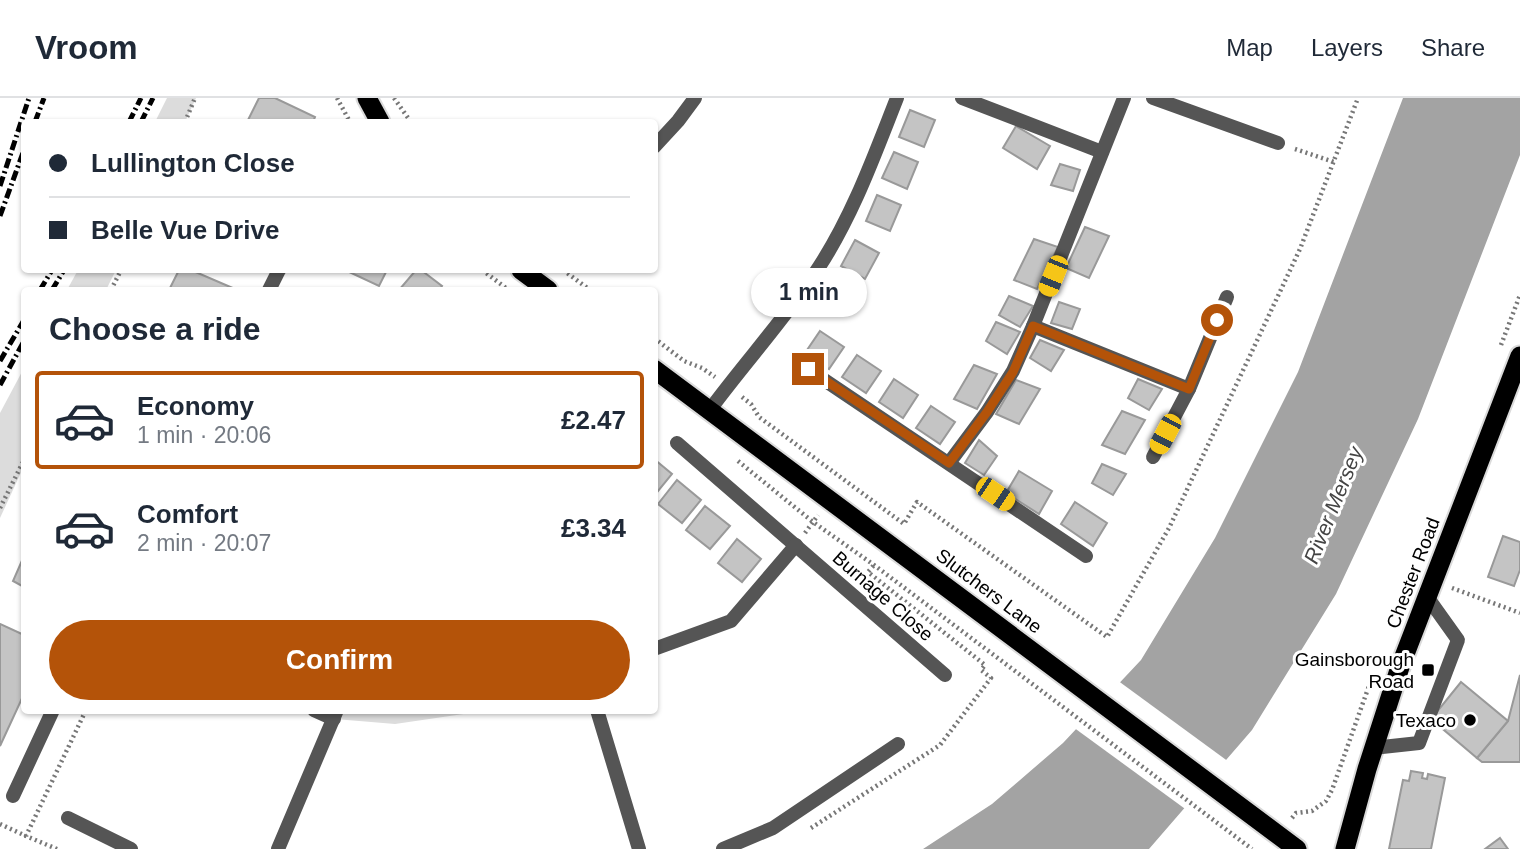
<!DOCTYPE html>
<meta charset="utf-8">
<style>
body{margin:0;font-family:Helvetica,sans-serif;background:#f2f2f3;color:#1f2937;height:100vh;display:flex;flex-direction:column;font-size:26px;white-space:nowrap}
*{box-sizing:border-box;margin:0}
p{font-size:23px;color:#747a83}
.icon{flex:none;width:38px;height:38px;fill:none;stroke:currentColor;stroke-width:2;stroke-linecap:round;stroke-linejoin:round}
.map{position:relative;flex:1;overflow:hidden}
.sheet{position:absolute;left:21px;top:189px;width:637px;height:427px;display:flex;flex-direction:column;background:#fff;border-radius:7px;box-shadow:0 2px 5px #0004}
.sheet>*{flex:none}
.guide{position:absolute;left:21px;top:21px;width:637px;height:154px;border-radius:7px;box-shadow:0 2px 5px #0004;display:grid;align-content:center;height:154px;padding:0 28px;background:#fff}
.end{position:absolute;width:32px;height:32px;margin:-16px;border:9px solid #b45309;background:#fff;box-shadow:0 0 0 4px #fff}
.from{border-radius:50%}
.bubble{position:absolute;height:49px;border-radius:24px;background:#fff;box-shadow:0 2px 5px #0004;font-size:23px;font-weight:700;line-height:49px;text-align:center}
.car{position:absolute;width:21px;height:42px;margin:-21px -10px;border-radius:9px;box-shadow:0 0 5px 2px #0007;background:linear-gradient(#f5c518 24%,#345 0 40%,#f5c518 0 76%,#345 0 86%,#f5c518 0)}
.guide b{display:flex;align-items:center;gap:24px;height:66px;font-size:26px}
.guide b+b{border-top:2px solid #e0e1e3}
.guide i{width:18px;height:18px;background:#1f2937}
ul{padding:0;list-style:none}
li{display:flex;align-items:center;gap:21px;height:98px;margin:0 14px 10px;padding:0 14px;border:4px solid transparent;border-radius:7px}
li div{flex:1}
li b{display:block;font-size:26px}
li em{font-style:normal;font-weight:700}
li.selected{border-color:#b45309}
li>.icon{width:63px;height:63px;stroke-width:1.5}
h2{padding:0 28px;font-size:32px;line-height:84px}
.button{display:flex;gap:14px;margin-top:auto;padding:14px 28px}
.button a{flex:1;height:80px;border-radius:42px;background:#b45309;color:#fff;font-size:28px;font-weight:700;line-height:80px;text-align:center}
header{display:flex;align-items:center;gap:42px;box-sizing:border-box;height:98px;padding:0 35px;background:#fff;border-bottom:2px solid #e0e1e3}
header strong{font-size:33px}
nav{display:flex;gap:38px;margin-inline-start:auto;font-size:24px}
.map>svg:first-child{display:block}
.green{fill:#dcdcdc}
.water{fill:#a3a3a3}
.pier{fill:#fff}
.building{fill:#c4c4c4;stroke:#999;stroke-width:2}
.lines{fill:none;stroke-linecap:round;stroke-linejoin:round}
.trunk-casing{stroke:#dbdbdb;stroke-width:23}
.path{stroke:#777;stroke-width:4.5;stroke-dasharray:2 3.5;stroke-linecap:butt}
.service{stroke:#555;stroke-width:14}
.minor{stroke:#555;stroke-width:14}
.trunk{stroke:#000;stroke-width:19}
.rail{stroke:#000;stroke-width:5;stroke-dasharray:10 3.5 2 3.5;stroke-linecap:butt}
.route{stroke:#b45309;stroke-width:9}
.poi-dot{fill:#000;stroke:#fff;stroke-width:2.5}
.labels{text-anchor:middle;dominant-baseline:central;stroke-width:6;stroke-linejoin:round;paint-order:stroke}
.street-label{font-size:19px;fill:#000;stroke:#fff}
.poi-label{font-size:19px;fill:#000;stroke:#fff;text-anchor:end}
.water-label{font-size:21px;font-style:italic;fill:#444;stroke:#fff}
</style>
<header>
<strong>Vroom</strong>
<nav><a>Map</a><a>Layers</a><a>Share</a></nav>
</header>
<div class="map">
<svg width="1520" height="751" viewBox="0 0 1520 751">
<rect width="100%" height="100%" fill="#fff"/>
<!-- green -->
<g class="green">
<path d="M167 0H196L185 24H155Z"/>
<path d="M78 172H116L106 192H67Z"/>
<path d="M24 270V368L0 420V315Z"/>
<path d="M338 613H484L395 626 335 621Z"/>
</g>
<!-- water -->
<path class="water" d="M1403 0H1520V57L1418 321 1336 496 1252 632 1149 751H923L992 706 1063 645 1141 562 1215 440 1298 274Z"/>
<!-- pier -->
<path class="pier" d="M1117 582 1229 664 1188 713 1073 629Z"/>
<!-- building -->
<g class="building">
<path d="M259 0H275L315 19 313 24H247Z"/>
<path d="M910 12 935 22 924 49 899 39Z"/>
<path d="M1016 28 1050 48 1037 71 1003 50Z"/>
<path d="M894 54 918 64 907 91 882 80Z"/>
<path d="M1060 66 1080 72 1073 93 1051 87Z"/>
<path d="M877 97 901 107 890 133 866 123Z"/>
<path d="M1085 129 1109 138 1089 180 1066 170Z"/>
<path d="M1034 141 1058 149 1037 191 1014 182Z"/>
<path d="M855 142 879 155 865 181 841 168Z"/>
<path d="M179 172H191L235 191 169 192Z"/>
<path d="M345 172H387L379 188Z"/>
<path d="M416 172H421L442 188 439 192H399Z"/>
<path d="M1009 198 1033 208 1020 229 999 217Z"/>
<path d="M1059 204 1080 211 1072 231 1051 225Z"/>
<path d="M996 224 1020 234 1007 256 986 243Z"/>
<path d="M820 233 844 249 829 271 805 255Z"/>
<path d="M1040 242 1064 252 1051 273 1030 260Z"/>
<path d="M857 257 881 273 866 295 842 279Z"/>
<path d="M974 267 997 276 977 311 954 301Z"/>
<path d="M894 281 918 297 903 320 879 304Z"/>
<path d="M1138 281 1162 291 1149 312 1128 300Z"/>
<path d="M1016 282 1040 291 1019 326 996 316Z"/>
<path d="M931 308 955 324 940 346 916 330Z"/>
<path d="M1122 313 1145 322 1125 356 1102 347Z"/>
<path d="M979 342 997 358 984 377 965 365Z"/>
<path d="M654 361 672 376 654 398Z"/>
<path d="M1102 366 1126 376 1113 397 1092 385Z"/>
<path d="M1019 373 1052 393 1039 416 1006 395Z"/>
<path d="M677 382 701 402 682 425 658 406Z"/>
<path d="M1075 404 1107 425 1093 448 1061 426Z"/>
<path d="M705 408 730 428 710 451 686 432Z"/>
<path d="M1503 438 1520 444V472L1514 488 1488 479Z"/>
<path d="M737 441 761 461 742 484 718 465Z"/>
<path d="M24 458V489L13 483Z"/>
<path d="M0 526 24 537V596L0 648Z"/>
<path d="M1520 577V664H1482L1477 660 1508 623Z"/>
<path d="M1461 584 1508 623 1477 660 1431 621Z"/>
<path d="M1411 673 1423 675 1422 680 1427 681 1428 676 1445 680 1431 751H1389L1403 682 1409 683Z"/>
<path d="M1500 740 1508 751H1485Z"/>
</g>
<g class="lines">
<defs>
<g id="trunk">
<path d="M367 0 380 24"/>
<path d="M521 172 548 192"/>
<path d="M654 271 1297 751"/>
<path d="M1345 751 1367 671 1400 569 1520 258"/>
</g>
</defs>
<!-- trunk casing -->
<use href="#trunk" class="trunk-casing"/>
<!-- path -->
<g class="path">
<path d="M337 0 350 24"/>
<path d="M394 0 411 24"/>
<path d="M185 24 195 0"/>
<path d="M1295 51 1334 64"/>
<path d="M482 172 506 190"/>
<path d="M563 172 590 192"/>
<path d="M111 192 121 172"/>
<path d="M654 240 684 263 702 270 715 279"/>
<path d="M1501 247 1520 197"/>
<path d="M742 299 751 306 759 319 904 426 917 404 1107 539 1169 430 1300 151 1358 0"/>
<path d="M738 363 813 424 874 467 1252 751"/>
<path d="M0 410 24 362"/>
<path d="M805 435 818 417"/>
<path d="M1452 490 1520 515"/>
<path d="M1292 720 1296 715 1312 713 1326 703 1332 692 1370 585"/>
<path d="M0 726 26 738"/>
<path d="M811 730 940 647 991 580 981 572 985 567 868 474 874 467"/>
<path d="M57 751 26 738 86 612"/>
</g>
<!-- service -->
<g class="service">
<path d="M1373 650 1419 645 1458 542 1428 500"/>
<path d="M13 698 53 612"/>
</g>
<!-- minor -->
<g class="minor">
<path d="M962 0 1102 54"/>
<path d="M1153 0 1278 45"/>
<path d="M654 49 678 23 695 0"/>
<path d="M269 192 279 172"/>
<path d="M1033 228 1189 291"/>
<path d="M808 271 1086 458"/>
<path d="M709 313C745 264 786 220 819 169 853 117 874 58 897 0"/>
<path d="M677 345 945 577"/>
<path d="M1153 359 1189 291 1227 199"/>
<path d="M949 365 987 314 1013 273 1033 228 1124 0"/>
<path d="M654 551 731 523 796 447"/>
<path d="M314 612 334 621"/>
<path d="M597 612 639 751"/>
<path d="M68 720 131 751"/>
<path d="M278 751 337 612"/>
<path d="M723 751 773 730 898 646"/>
</g>
<!-- trunk -->
<use href="#trunk" class="trunk"/>
<!-- rail -->
<g class="rail">
<path d="M35 24 44 0"/>
<path d="M129 24 141 0"/>
<path d="M141 24 153 0"/>
<path d="M0 88 29 0"/>
<path d="M0 118 24 52"/>
<path d="M40 192 52 172"/>
<path d="M52 192 64 172"/>
<path d="M0 263 24 222"/>
<path d="M0 287 24 243"/>
</g>
</g>
<g class="lines">
<!-- route -->
<path class="route" d="M808 271 949 365 987 314 1013 274 1033 228 1189 291 1217 222"/>
</g>
<!-- markers -->
<g class="poi-dot">
<rect x="1421" y="565" width="14" height="14" rx="3.5"/>
<circle cx="1470" cy="622" r="7"/>
</g>
<g class="labels">
<!-- street labels -->
<g class="street-label">
<text transform="translate(1413 475) rotate(-69)">Chester Road</text>
<text transform="translate(989 493) rotate(37)">Slutchers Lane</text>
<text transform="translate(883 498) rotate(41)">Burnage Close</text>
</g>
<!-- poi labels -->
<g class="poi-label">
<text x="1414" y="561">Gainsborough<tspan x="1414" dy="22">Road</tspan></text>
<text x="1456" y="622">Texaco</text>
</g>
<!-- water labels -->
<g class="water-label">
<text transform="translate(1333 407) rotate(-68)">River Mersey</text>
</g>
</g>
</svg>
<i class="end from" style="left:1217px;top:222px"></i>
<i class="end" style="left:808px;top:271px"></i>
<div class="bubble" style="left:751px;top:170px;width:116px">1 min</div>
<i class="car" style="left:1053px;top:178px;rotate:202deg"></i>
<i class="car" style="left:1165px;top:336px;rotate:208deg"></i>
<i class="car" style="left:995px;top:396px;rotate:124deg"></i>
<div class="guide">
<b><i class="from"></i>Lullington Close</b>
<b><i></i>Belle Vue Drive</b>
</div>
<section class="sheet">
<h2>Choose a ride</h2>
<ul>
<li class="selected"><svg class="icon" aria-label="car" viewBox="0 0 24 24"><path d="M5 17H2v-5l4-1 3-4h7l3 4 3 1v5h-3M9 17h6M6 11h13"/><circle cx="7" cy="17" r="2"/><circle cx="17" cy="17" r="2"/></svg><div><b>Economy</b><p>1 min · 20:06</p></div><em>£2.47</em></li>
<li><svg class="icon" aria-label="car" viewBox="0 0 24 24"><path d="M5 17H2v-5l4-1 3-4h7l3 4 3 1v5h-3M9 17h6M6 11h13"/><circle cx="7" cy="17" r="2"/><circle cx="17" cy="17" r="2"/></svg><div><b>Comfort</b><p>2 min · 20:07</p></div><em>£3.34</em></li>
</ul>
<div class="button"><a>Confirm</a></div>
</section>
</div>
